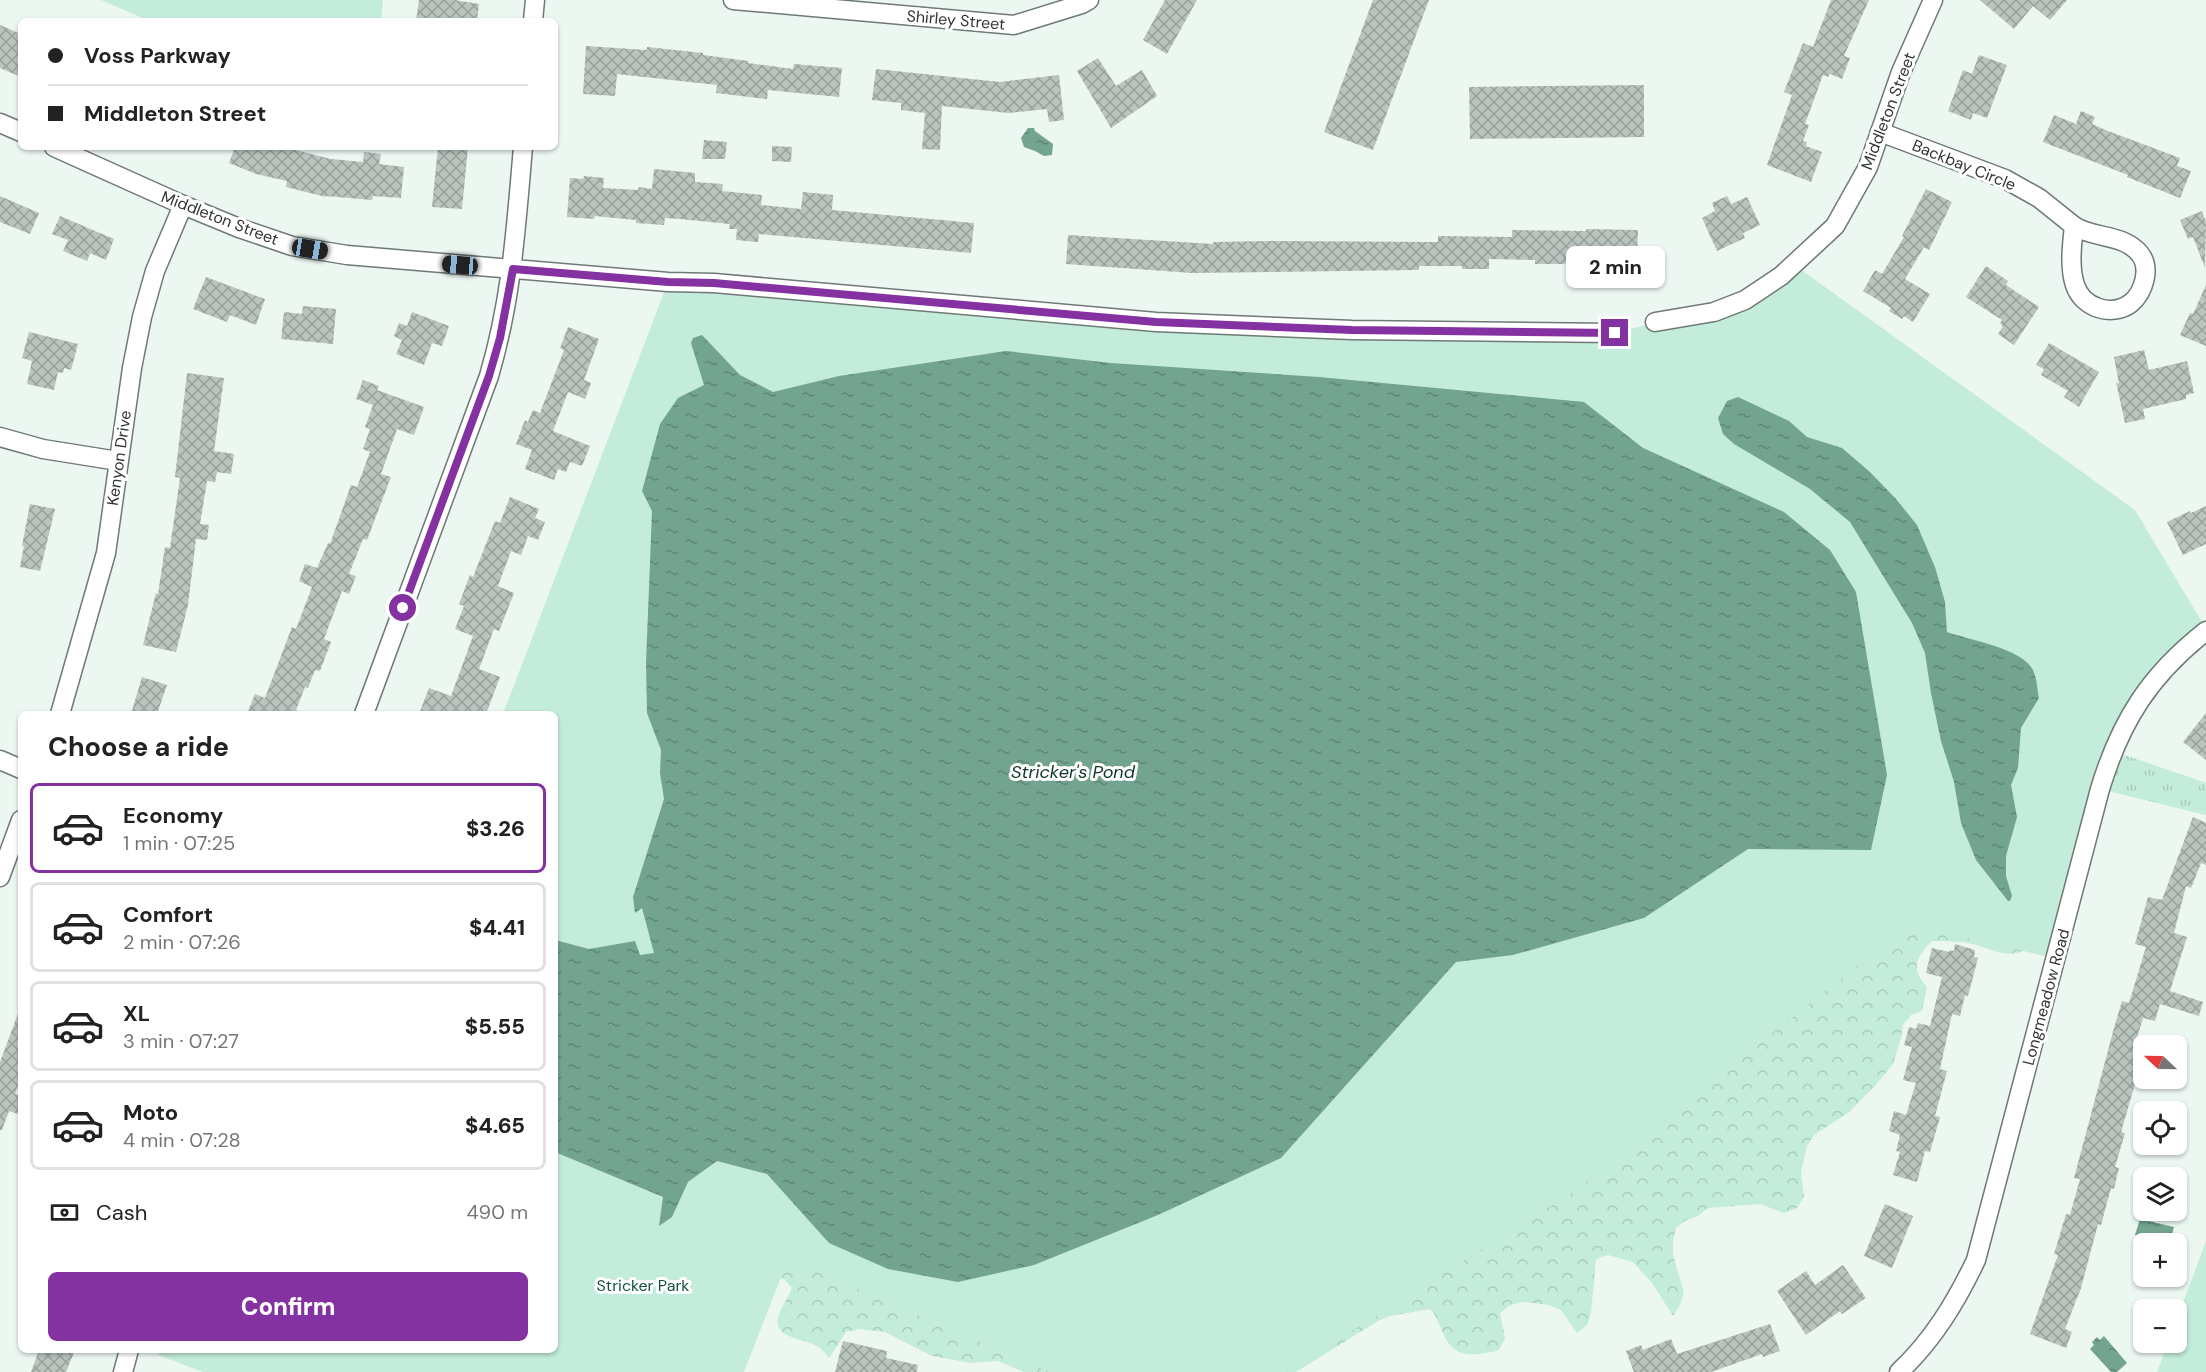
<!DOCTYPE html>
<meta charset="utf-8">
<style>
body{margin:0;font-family:"DM Sans",sans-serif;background:#f2f2f2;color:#222;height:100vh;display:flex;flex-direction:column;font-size:22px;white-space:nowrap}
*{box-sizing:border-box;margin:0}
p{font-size:20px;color:#767676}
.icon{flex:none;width:33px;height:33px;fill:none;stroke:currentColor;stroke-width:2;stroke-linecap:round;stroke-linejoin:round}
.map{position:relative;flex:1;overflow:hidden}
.sheet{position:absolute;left:18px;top:711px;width:540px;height:642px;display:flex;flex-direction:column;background:#fff;border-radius:9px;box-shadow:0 2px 4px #0004}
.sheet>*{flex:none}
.hud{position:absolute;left:18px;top:18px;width:540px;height:132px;border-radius:9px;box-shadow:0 2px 4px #0004;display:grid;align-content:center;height:132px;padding:0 30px;background:#fff}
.needle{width:39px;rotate:292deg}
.tools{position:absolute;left:2133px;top:1035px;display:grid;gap:12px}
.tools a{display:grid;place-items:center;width:54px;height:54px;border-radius:9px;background:#fff;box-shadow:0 2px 4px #0004;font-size:30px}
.end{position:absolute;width:27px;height:27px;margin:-14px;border:8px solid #8432a1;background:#fff;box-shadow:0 0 0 3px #fff}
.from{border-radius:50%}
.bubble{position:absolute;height:42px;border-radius:9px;background:#fff;box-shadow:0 2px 4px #0004;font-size:20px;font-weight:800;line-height:42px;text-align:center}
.car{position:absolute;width:18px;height:36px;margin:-18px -9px;border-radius:8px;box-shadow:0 0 4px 2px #0007;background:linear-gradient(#222 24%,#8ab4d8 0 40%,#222 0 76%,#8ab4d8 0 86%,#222 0)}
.hud b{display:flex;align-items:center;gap:21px;height:57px;font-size:22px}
.hud b+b{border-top:2px solid #e0e0e0}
.hud i{width:15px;height:15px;background:#222}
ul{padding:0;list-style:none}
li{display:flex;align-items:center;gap:18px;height:90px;margin:0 12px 9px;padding:0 18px;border:3px solid #e0e0e0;border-radius:9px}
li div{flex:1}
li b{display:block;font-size:22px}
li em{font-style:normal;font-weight:800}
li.active{border-color:#8432a1}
li>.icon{width:54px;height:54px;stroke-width:1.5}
h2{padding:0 30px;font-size:27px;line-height:72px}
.pay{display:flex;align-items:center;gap:15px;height:66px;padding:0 30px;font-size:22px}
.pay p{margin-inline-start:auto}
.button{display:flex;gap:12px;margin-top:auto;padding:12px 30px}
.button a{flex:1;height:69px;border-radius:9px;background:#8432a1;color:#fff;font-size:24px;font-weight:800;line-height:69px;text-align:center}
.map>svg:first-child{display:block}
.grass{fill:url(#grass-tufts)}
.forest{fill:url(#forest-crowns)}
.park{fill:#c3ecda}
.water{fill:url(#water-ripples)}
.building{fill:url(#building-cross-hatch)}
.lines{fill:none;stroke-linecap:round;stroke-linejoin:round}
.street-casing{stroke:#6f7975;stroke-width:21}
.street{stroke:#fff;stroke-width:18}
.route{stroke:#8432a1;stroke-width:8}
.labels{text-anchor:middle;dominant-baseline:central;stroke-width:6;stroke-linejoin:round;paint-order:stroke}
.street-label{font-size:16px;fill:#313533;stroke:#fff}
.park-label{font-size:16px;fill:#11513c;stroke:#fff}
.water-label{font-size:18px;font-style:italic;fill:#0c3728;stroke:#fff}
</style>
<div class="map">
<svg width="2206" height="1372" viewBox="0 0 2206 1372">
<defs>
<pattern id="grass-tufts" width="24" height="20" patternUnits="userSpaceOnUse" patternTransform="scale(1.5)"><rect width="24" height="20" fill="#c3ecda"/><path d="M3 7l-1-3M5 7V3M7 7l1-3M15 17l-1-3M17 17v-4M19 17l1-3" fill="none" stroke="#a8cbbc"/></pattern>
<pattern id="forest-crowns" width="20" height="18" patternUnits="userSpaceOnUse" patternTransform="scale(1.5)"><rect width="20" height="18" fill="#c3ecda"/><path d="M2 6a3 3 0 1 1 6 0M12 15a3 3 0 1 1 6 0" fill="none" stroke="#a8cbbc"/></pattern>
<pattern id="water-ripples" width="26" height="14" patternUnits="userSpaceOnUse" patternTransform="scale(1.5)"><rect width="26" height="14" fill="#73a48f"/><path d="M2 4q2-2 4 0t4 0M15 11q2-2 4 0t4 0" fill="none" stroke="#5f8675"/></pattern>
<pattern id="building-cross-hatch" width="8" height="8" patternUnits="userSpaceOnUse" patternTransform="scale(1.5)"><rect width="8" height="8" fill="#b9c4be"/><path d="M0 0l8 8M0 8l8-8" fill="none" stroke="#97a09b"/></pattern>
</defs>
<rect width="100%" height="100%" fill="#ecf7f2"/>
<!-- grass -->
<path class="grass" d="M2113 751 2206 783V815L2100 789Z"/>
<!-- forest -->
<path class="forest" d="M1748 849 2023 951C2007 958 1993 950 1977 945 1962 941 1948 941 1932 941 1916 957 1910 969 1927 987L1922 1011 1911 1015 1903 1025 1901 1038 1893 1064 1876 1085 1848 1113 1814 1135 1807 1146 1801 1172 1804 1197 1797 1208 1784 1213 1760 1204 1708 1208 1698 1216 1686 1220 1676 1228 1673 1241V1255L1684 1293 1680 1305 1673 1316 1652 1283 1633 1262 1608 1255 1596 1259 1591 1313 1587 1325 1577 1333 1561 1310 1549 1305 1523 1302 1510 1305 1500 1313 1505 1338 1499 1350C1475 1356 1454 1360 1443 1333 1438 1322 1438 1318 1430 1309L1390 1316 1378 1321 1296 1372H1024L998 1361 971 1363 932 1356 885 1332 859 1329 846 1332 829 1358C826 1355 823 1350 820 1348 807 1338 774 1340 778 1318 780 1309 788 1298 792 1288L784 1279 775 1278 686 1372 659 1226Z"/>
<!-- park -->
<g class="park">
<path d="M101 0H383L381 21H150Z"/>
<path d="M1793 264 2135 510 2206 629 2126 722 2057 959 1909 924 1578 1189 1287 1372H1049L788 1259 744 1372H203L158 1355 160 1350H555V714H503L668 282 1156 322 1615 333 1673 318 1714 312Z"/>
<path d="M2206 1241V1372H2157L2168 1343 2176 1342 2177 1319Z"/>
</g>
<!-- water -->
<g class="water">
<path d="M1028 128H1034L1035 131 1053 144 1052 155 1044 156 1035 151 1024 147 1021 138Z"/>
<path d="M702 335 740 375 773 392 839 376 1006 351 1111 363 1319 377 1584 402 1643 448 1784 512 1830 550 1856 592 1887 775 1871 850 1748 849 1644 918 1513 955 1456 962 1281 1158 1158 1215 1034 1265 958 1282 888 1269 829 1243 767 1174 717 1161 688 1182 672 1217 659 1226 663 1197 555 1152V940L589 949 635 941 640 955 654 953 642 908 635 913 633 897 664 799 660 773 661 750 647 713 646 663 652 511 642 491 660 424 678 398 704 385 691 343 693 338Z"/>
<path d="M1738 397 1789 421 1807 437 1842 448 1870 472 1896 499 1917 525 1935 567 1945 602 1947 632C1969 640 2022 648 2033 670 2037 678 2037 689 2039 698L2021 728 2018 768 2011 785 2017 817 2006 856V876L2012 896 2010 901H2008L1976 860 1961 823 1954 782 1941 741 1931 693 1925 653 1912 623 1850 522 1810 489 1734 444 1723 434 1718 418 1727 401Z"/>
<path d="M2140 1219 2174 1227 2170 1243 2143 1237 2142 1240 2137 1239 2138 1236 2135 1235Z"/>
<path d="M2104 1336 2127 1363 2117 1372H2111L2090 1349 2094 1345 2092 1342 2097 1337 2100 1340Z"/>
</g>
<!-- building -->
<g class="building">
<path d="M419 0H455L479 4 477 21H416Z"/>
<path d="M1165 0H1197L1167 54 1143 40Z"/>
<path d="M1373 0H1429L1373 150 1324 132Z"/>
<path d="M1831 0H1869L1844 56 1850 58 1842 79 1830 74 1828 77 1823 75 1805 124 1809 125 1803 141 1807 142 1806 146 1822 152 1811 182 1767 165 1792 95 1784 92 1803 43 1813 47Z"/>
<path d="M1980 0H2067L2050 20 2033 6 2014 29Z"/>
<path d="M0 25 21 34V77L0 68Z"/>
<path d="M586 46 647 50V47L703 53V55L748 61V63L793 69 794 64 842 68 839 97 768 90 767 99 716 93 717 85 617 74 615 96 583 94Z"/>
<path d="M1979 55 2007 65 1987 118 1973 113 1971 120 1948 111 1963 70 1972 74Z"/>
<path d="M1098 58 1116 86 1142 70 1157 96 1111 128 1077 71Z"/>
<path d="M876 69 1000 82 1059 75 1064 120 1049 122 1047 109 1009 113 942 106 940 150 922 149 925 113 901 110V103L872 100Z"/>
<path d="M1644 85V137L1470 139 1469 87Z"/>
<path d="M2081 111 2095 117 2092 124 2108 131 2180 158 2177 166 2191 171 2180 198 2127 177 2128 175 2043 142 2054 115 2076 124Z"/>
<path d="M704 140 727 142 725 159H702Z"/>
<path d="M772 146 792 147 791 162 772 161Z"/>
<path d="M235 147H284L331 159 363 162 364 152 381 154 379 164 404 167 401 198 373 196 372 200 326 196V197L286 187 287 181 256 174 229 163Z"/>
<path d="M438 147H468L462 209 432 207Z"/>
<path d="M654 169 695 173V182L723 184 722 191 762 195 761 205 801 209 803 192 833 195 832 210 974 223 971 253 759 234 758 242 736 240 737 229H729L730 224 680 219 665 218 664 225 636 223V220L595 216 594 219 567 217 570 178 583 179 584 176 604 178 603 188 638 190 639 187 652 189Z"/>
<path d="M1926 189 1952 202 1929 250 1924 247 1905 279 1930 294 1913 322 1904 316 1902 319 1889 311 1891 308 1863 291 1875 270 1882 274 1904 237 1902 236Z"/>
<path d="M0 196 39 213 30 234 0 222Z"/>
<path d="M1727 196 1731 204 1747 197 1760 225 1743 233 1745 238 1717 251 1702 218 1715 211 1712 203Z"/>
<path d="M2202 211 2206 222 2205 268 2193 237 2188 239 2180 220Z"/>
<path d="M60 216 114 239 106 260 90 253 87 261 63 251 68 240 52 234Z"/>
<path d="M1586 229 1638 230 1637 263 1565 262V264H1535V260L1489 259V269H1462V266H1419V270L1192 273 1066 264 1068 235 1213 244V242L1270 241 1438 242V236L1512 237V230L1586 231Z"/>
<path d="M1986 266 2008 281 2006 285 2039 307 2014 345 1998 334 2003 326 2000 323 2002 320 1966 297Z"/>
<path d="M206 277 265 299 256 325 230 315 227 322 193 309Z"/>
<path d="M2206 285V346L2180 335 2190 313 2193 314Z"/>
<path d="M303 306 336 309 333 344 281 339 284 312 302 314Z"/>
<path d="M412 312 449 326 442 346 432 343 424 365 396 354 402 340 394 336 399 323 407 326Z"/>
<path d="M568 327 599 339 584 380 591 383 585 399 568 392 553 431 590 446 582 466 570 462 566 472 558 469 554 480 525 469 532 450 516 444 525 420 528 422 533 410 540 413 564 350 560 348Z"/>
<path d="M29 332 78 344 71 370 64 368 63 373 58 372 54 390 27 384 32 361 22 358Z"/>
<path d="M2049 343 2099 372 2079 407 2064 397 2068 391 2041 375 2044 369 2036 365Z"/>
<path d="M2144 350 2149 370 2187 361 2194 393 2186 395V399L2143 409 2145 419 2125 423 2116 382 2119 384 2114 357Z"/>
<path d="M187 373 224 378 214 451 234 454 231 474 217 472 215 482 207 481 200 524 209 525 207 540 196 539 188 605 176 652 143 645 156 593 158 594 165 547 170 548 180 478 175 477Z"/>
<path d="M363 380 379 386 377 390 424 407 414 435 397 429 381 474 391 477 367 540 363 539 349 574 356 576 349 594 342 591 324 639 331 642 320 671 315 670 308 688 305 687 296 710 304 714H247L255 694 265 698 292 627 296 629 312 587 299 581 305 564 317 568 328 543 330 544 351 485 357 487 370 452 363 449 370 429 365 427 373 405 356 399Z"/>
<path d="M510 497 539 509 535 518 545 522 538 540 528 536 521 555 511 551 498 586 514 593 499 631 494 629 479 669 500 677 486 714H419L429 688 451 696 473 636 455 629 464 606 459 604 470 575 473 577 495 521 500 523Z"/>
<path d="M30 504 55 509 40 571 20 567 24 546H22Z"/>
<path d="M2206 506V544L2183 555 2167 522 2190 511 2191 513Z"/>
<path d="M142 677 167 685 157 714H131Z"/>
<path d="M2206 713V760L2183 742Z"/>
<path d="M2193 817 2206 823V865L2201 863 2191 888 2186 886 2174 933 2187 937 2170 991 2203 1002 2199 1016 2160 1004 2155 1021 2143 1018 2132 1054 2144 1057V1075L2138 1074 2121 1132 2125 1133 2115 1167 2119 1168 2114 1189 2111 1188 2101 1225 2098 1224 2081 1288 2065 1329 2072 1332 2066 1348 2030 1334 2058 1255 2054 1254 2066 1214 2070 1215 2080 1179 2074 1178 2114 1028 2122 1001 2129 1003 2146 947 2135 944 2148 897 2162 900Z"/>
<path d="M1955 944 1975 950 1974 957 1978 958 1968 996 1965 995 1960 1016 1952 1014 1940 1069 1947 1071 1935 1116 1940 1117 1930 1152 1925 1151 1917 1182 1893 1175 1900 1152 1896 1151 1900 1135 1889 1131 1894 1111 1906 1115 1916 1083 1903 1080 1912 1047 1904 1045 1909 1027 1916 1029 1918 1023 1930 1026 1942 977 1926 973 1932 948 1949 952V950L1954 951Z"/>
<path d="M19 1011 21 1078 15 1094 21 1096V1115L9 1111 2 1130H0V1062Z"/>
<path d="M1885 1204 1913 1216 1892 1268 1864 1256Z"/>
<path d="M1843 1265 1866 1298 1842 1314 1840 1311 1806 1335 1777 1291 1806 1271 1815 1285Z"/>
<path d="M1770 1324 1780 1351 1763 1357 1762 1354 1711 1372H1634L1626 1351 1641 1345 1643 1350 1671 1339 1677 1354Z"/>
<path d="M843 1341 887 1351 886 1358 918 1365 917 1372H835Z"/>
<path d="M39 1350H75L66 1372H31Z"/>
</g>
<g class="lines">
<defs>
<g id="street">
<path d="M733 0 1014 25 1082 4 1089 0"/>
<path d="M533 21 535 0"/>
<path d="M0 123 21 132"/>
<path d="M1880 132 2005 179 2039 198 2074 226"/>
<path d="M54 147 183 205 239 228 292 246 347 255 668 282 714 283 1156 322 1352 330 1615 333"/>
<path d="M2074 226C2094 239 2123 233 2140 254 2151 268 2144 292 2131 303 2111 318 2082 307 2075 285 2069 267 2072 244 2074 226Z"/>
<path d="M1655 322 1714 312 1745 300 1781 276 1835 226 1868 167 1901 72 1933 0"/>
<path d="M0 437 43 449 118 461"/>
<path d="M60 714 106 553 132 368 142 317 155 271 183 205"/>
<path d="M364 714 489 376C512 298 516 227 523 147"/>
<path d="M0 760 21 769"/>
<path d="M0 877 21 820"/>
<path d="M123 1372 129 1350"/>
<path d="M1899 1372C1933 1340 1956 1302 1976 1260L2100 789C2121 720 2150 675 2206 631"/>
</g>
</defs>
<!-- street casing -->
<use href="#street" class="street-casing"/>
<!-- street -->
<use href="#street" class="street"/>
</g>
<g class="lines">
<!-- route -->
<path class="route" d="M403 608 489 376 500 338 513 269 668 282 714 283 1156 322 1352 330 1615 333"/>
</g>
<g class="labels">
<!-- street labels -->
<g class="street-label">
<text transform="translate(956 20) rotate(5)">Shirley Street</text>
<text transform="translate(1888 111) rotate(-69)">Middleton Street</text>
<text transform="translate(1964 165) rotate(22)">Backbay Circle</text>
<text transform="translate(220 218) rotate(21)">Middleton Street</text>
<text transform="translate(119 458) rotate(-82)">Kenyon Drive</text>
<text transform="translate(2046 997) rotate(-75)">Longmeadow Road</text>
</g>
<!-- park labels -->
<g class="park-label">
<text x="643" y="1285">Stricker Park</text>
</g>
<!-- water labels -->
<g class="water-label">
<text x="1073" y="772">Stricker's Pond</text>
</g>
</g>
</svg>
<div class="tools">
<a><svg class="needle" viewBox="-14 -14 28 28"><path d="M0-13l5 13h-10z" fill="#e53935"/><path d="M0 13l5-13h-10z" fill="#767676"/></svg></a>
<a><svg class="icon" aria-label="locate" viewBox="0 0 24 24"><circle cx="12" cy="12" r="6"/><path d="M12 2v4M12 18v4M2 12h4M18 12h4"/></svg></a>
<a><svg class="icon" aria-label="layers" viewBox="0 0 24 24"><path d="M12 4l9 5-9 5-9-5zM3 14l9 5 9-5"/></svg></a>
<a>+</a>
<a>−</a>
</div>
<i class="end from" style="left:403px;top:608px"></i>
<i class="end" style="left:1615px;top:333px"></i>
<div class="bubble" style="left:1566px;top:246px;width:99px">2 min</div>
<i class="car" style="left:310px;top:249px;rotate:99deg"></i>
<i class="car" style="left:460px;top:265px;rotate:275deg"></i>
<div class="hud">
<b><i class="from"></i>Voss Parkway</b>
<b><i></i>Middleton Street</b>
</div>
<section class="sheet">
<h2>Choose a ride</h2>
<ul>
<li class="active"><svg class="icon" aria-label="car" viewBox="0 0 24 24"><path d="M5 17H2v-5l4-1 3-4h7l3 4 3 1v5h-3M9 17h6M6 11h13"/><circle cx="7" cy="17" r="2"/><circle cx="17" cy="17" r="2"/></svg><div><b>Economy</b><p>1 min · 07:25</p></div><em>$3.26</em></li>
<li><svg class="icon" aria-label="car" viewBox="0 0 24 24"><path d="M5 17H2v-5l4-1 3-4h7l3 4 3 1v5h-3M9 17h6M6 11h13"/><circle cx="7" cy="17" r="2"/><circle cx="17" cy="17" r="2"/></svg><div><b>Comfort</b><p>2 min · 07:26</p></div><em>$4.41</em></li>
<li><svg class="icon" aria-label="car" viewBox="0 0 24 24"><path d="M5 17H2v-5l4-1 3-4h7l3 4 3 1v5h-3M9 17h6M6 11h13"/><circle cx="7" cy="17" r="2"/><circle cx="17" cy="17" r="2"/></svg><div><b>XL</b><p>3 min · 07:27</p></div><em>$5.55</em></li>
<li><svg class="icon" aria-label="car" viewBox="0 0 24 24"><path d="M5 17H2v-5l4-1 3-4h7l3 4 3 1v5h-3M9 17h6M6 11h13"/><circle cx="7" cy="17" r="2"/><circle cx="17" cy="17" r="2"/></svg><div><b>Moto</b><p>4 min · 07:28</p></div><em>$4.65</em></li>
</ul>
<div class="pay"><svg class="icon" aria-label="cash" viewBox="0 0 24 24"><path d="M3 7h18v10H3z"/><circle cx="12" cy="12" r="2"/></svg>Cash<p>490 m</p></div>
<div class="button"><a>Confirm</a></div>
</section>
</div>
